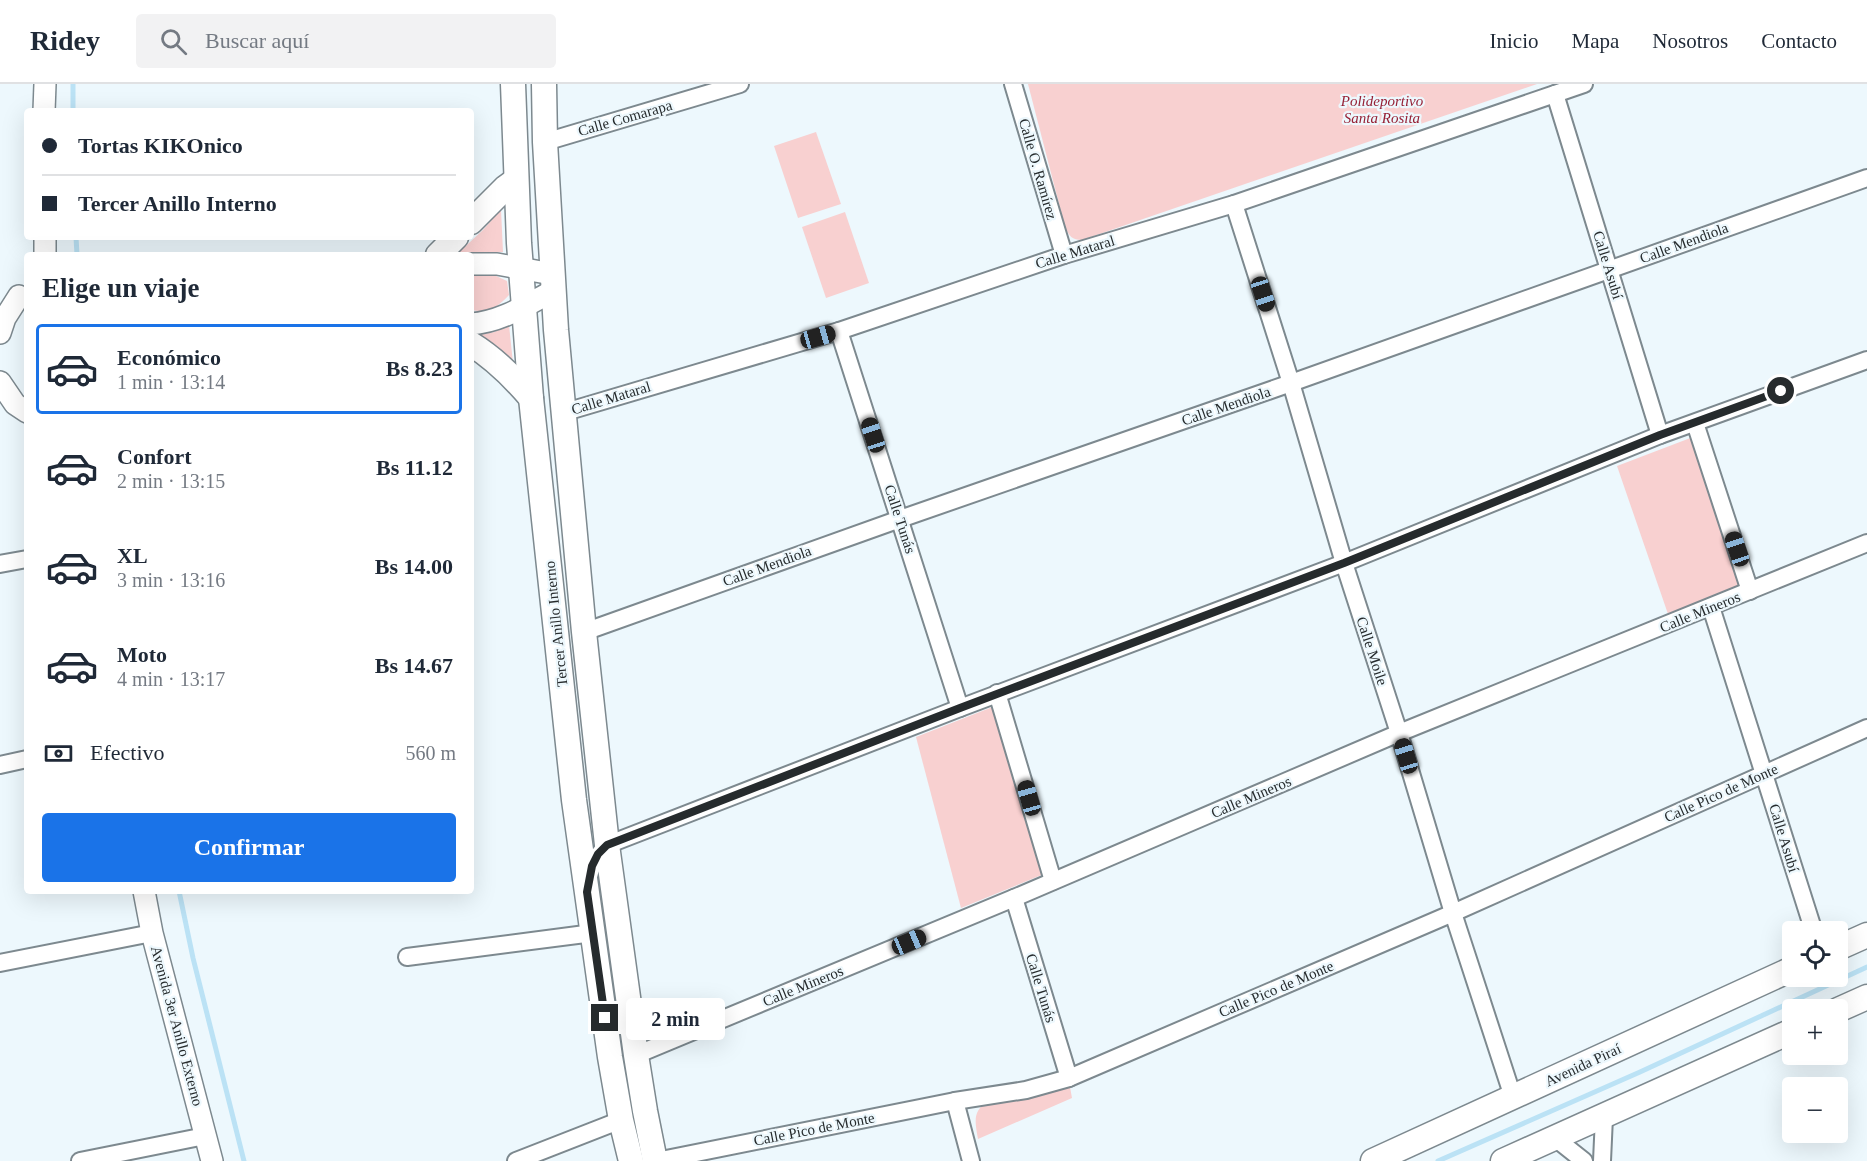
<!DOCTYPE html>
<html lang="es">
<meta charset="utf-8">
<style>
body{margin:0;font-family:"Times New Roman",serif;background:#f2f2f3;color:#1f2937;height:100vh;display:flex;flex-direction:column;font-size:22px;white-space:nowrap}
*{box-sizing:border-box;margin:0}
p{font-size:20px;color:#747a83}
.icon{flex:none;width:33px;height:33px;fill:none;stroke:currentColor;stroke-width:2;stroke-linecap:round;stroke-linejoin:round}
.map{position:relative;flex:1;overflow:hidden}
.side{position:absolute;left:24px;top:168px;width:450px;height:642px;display:flex;flex-direction:column;background:#fff;border-radius:6px;box-shadow:0 6px 24px #0002}
.side>*{flex:none}
.guide{position:absolute;left:24px;top:24px;width:450px;height:132px;border-radius:6px;box-shadow:0 6px 24px #0002;display:grid;align-content:center;height:132px;padding:0 18px;background:#fff}
.tools{position:absolute;left:1782px;top:837px;display:grid;gap:12px}
.tools a{display:grid;place-items:center;width:66px;height:66px;border-radius:6px;background:#fff;box-shadow:0 6px 24px #0002;font-size:30px}
.end{position:absolute;width:27px;height:27px;margin:-14px;border:8px solid #262b2d;background:#fff;box-shadow:0 0 0 3px #fff}
.from{border-radius:50%}
.bubble{position:absolute;height:42px;border-radius:6px;background:#fff;box-shadow:0 6px 24px #0002;font-size:20px;font-weight:600;line-height:42px;text-align:center}
.car{position:absolute;width:18px;height:36px;margin:-18px -9px;border-radius:8px;box-shadow:0 0 4px 2px #0007;background:linear-gradient(#222 24%,#8ab4d8 0 40%,#222 0 76%,#8ab4d8 0 86%,#222 0)}
.guide b{display:flex;align-items:center;gap:21px;height:57px;font-size:22px}
.guide b+b{border-top:2px solid #e0e1e3}
.guide i{width:15px;height:15px;background:#1f2937}
ul{padding:0;list-style:none}
li{display:flex;align-items:center;gap:18px;height:90px;margin:0 12px 9px;padding:0 6px;border:3px solid transparent;border-radius:6px}
li div{flex:1}
li b{display:block;font-size:22px}
li em{font-style:normal;font-weight:600}
li.active{border-color:#1a73e8}
li>.icon{width:54px;height:54px;stroke-width:1.5}
h2{padding:0 18px;font-size:27px;line-height:72px}
.pay{display:flex;align-items:center;gap:15px;height:66px;padding:0 18px;font-size:22px}
.pay p{margin-inline-start:auto}
.button{display:flex;gap:12px;margin-top:auto;padding:12px 18px}
.button a{flex:1;height:69px;border-radius:6px;background:#1a73e8;color:#fff;font-size:24px;font-weight:600;line-height:69px;text-align:center}
header{display:flex;align-items:center;gap:36px;box-sizing:border-box;height:84px;padding:0 30px;background:#fff;border-bottom:2px solid #e0e1e3}
header strong{font-size:28px}
nav{display:flex;gap:33px;margin-inline-start:auto;font-size:21px}
.search{width:420px;height:54px;background:#f2f2f3;display:flex;align-items:center;gap:15px;box-sizing:border-box;padding:0 21px;border-radius:6px;color:#747a83;font-size:22px}
.map>svg:first-child{display:block}
.green{fill:#f8d0d0}
.lines{fill:none;stroke-linecap:round;stroke-linejoin:round}
.stream{stroke:#bbe2f5;stroke-width:5}
.minor-casing{stroke:#7d898f;stroke-width:20}
.tertiary-casing{stroke:#7d898f;stroke-width:24}
.secondary-casing{stroke:#7d898f;stroke-width:27}
.minor{stroke:#fff;stroke-width:16}
.tertiary{stroke:#fff;stroke-width:21}
.secondary{stroke:#fff;stroke-width:24}
.route{stroke:#262b2d;stroke-width:8}
.labels{text-anchor:middle;dominant-baseline:central;stroke-width:4.5;stroke-linejoin:round;paint-order:stroke}
.park-label{font-size:15px;font-style:italic;fill:#962136;stroke:#edf8fd}
.street-label{font-size:15px;fill:#262b2d;stroke:#edf8fd}
</style>
<header>
<strong>Ridey</strong>
<div class="search"><svg class="icon" aria-label="search" viewBox="0 0 24 24"><circle cx="10" cy="10" r="6"/><path d="M15 15l6 6"/></svg>Buscar aquí</div>
<nav><a>Inicio</a><a>Mapa</a><a>Nosotros</a><a>Contacto</a></nav>
</header>
<div class="map">
<svg width="1867" height="1077" viewBox="0 0 1867 1077">
<rect width="100%" height="100%" fill="#edf8fd"/>
<!-- green -->
<g class="green">
<path d="M1028 0H1537L1082 156C1072 156 1069 152 1065 143Z"/>
<path d="M816 48 841 120 798 134 774 62Z"/>
<path d="M501 125 503 168H469L456 171 483 146Z"/>
<path d="M845 128 869 199 826 214 802 143Z"/>
<path d="M477 190 494 191 507 197 509 211C498 223 488 230 471 226V192Z"/>
<path d="M509 241 513 279 479 251 494 248Z"/>
<path d="M1693 353 1741 502 1668 530 1617 382Z"/>
<path d="M995 622 1044 790 961 824 916 653Z"/>
<path d="M1070 1003 1072 1014 978 1055C975 1038 972 1026 989 1017Z"/>
</g>
<g class="lines">
<!-- stream -->
<g class="stream">
<path d="M73 0V27"/>
<path d="M76 153 77 171"/>
<path d="M179 807 193 874 244 1077"/>
<path d="M1438 1077 1640 988 1867 883"/>
</g>
<defs>
<g id="minor">
<path d="M1013 0 1064 171"/>
<path d="M1555 10 1660 351"/>
<path d="M545 58 740 0"/>
<path d="M1234 120 1291 299 1344 479 1399 649 1453 829 1513 1013"/>
<path d="M839 247 960 624"/>
<path d="M562 329 839 247 1064 171 1234 120 1584 0"/>
<path d="M1695 339 1750 507"/>
<path d="M0 480 27 475"/>
<path d="M1711 523 1814 848"/>
<path d="M584 548 900 435 1291 299 1867 94"/>
<path d="M997 609 1053 797"/>
<path d="M0 681 27 675"/>
<path d="M588 796C591 781 597 772 607 761L960 624 1344 479 1660 351 1867 276"/>
<path d="M1014 814 1069 994"/>
<path d="M407 873 593 849"/>
<path d="M0 879 152 849"/>
<path d="M636 971 1014 814 1399 649 1867 459"/>
<path d="M955 1017 971 1077"/>
<path d="M1555 1054 1584 1077"/>
<path d="M80 1077 205 1052"/>
<path d="M516 1077 621 1036"/>
<path d="M656 1077 955 1017 1026 1006 1069 994 1453 829 1867 644"/>
<path d="M1602 1077 1604 1033"/>
</g>
<g id="tertiary">
<path d="M44 27 45 0"/>
<path d="M45 153V171"/>
<path d="M471 180H497L552 190"/>
<path d="M471 240C501 238 528 220 553 207"/>
<path d="M0 249 5 234 19 212"/>
<path d="M0 298 15 320 27 328"/>
<path d="M144 807 152 849 212 1077"/>
</g>
<g id="secondary">
<path d="M513 0 519 159 531 314 574 716 610 973 621 1036 631 1077"/>
<path d="M544 0 545 58 556 246 584 548 607 761 636 971 645 1027 655 1077"/>
<path d="M471 138 505 104 516 96"/>
<path d="M438 171 456 153"/>
<path d="M471 260C494 274 514 294 531 314"/>
<path d="M1838 864 1867 851"/>
<path d="M1838 926 1867 913"/>
<path d="M1373 1077 1792 885"/>
<path d="M1503 1077 1792 947"/>
</g>
</defs>
<!-- minor casing -->
<use href="#minor" class="minor-casing"/>
<!-- tertiary casing -->
<use href="#tertiary" class="tertiary-casing"/>
<!-- secondary casing -->
<use href="#secondary" class="secondary-casing"/>
<!-- minor -->
<use href="#minor" class="minor"/>
<!-- tertiary -->
<use href="#tertiary" class="tertiary"/>
<!-- secondary -->
<use href="#secondary" class="secondary"/>
</g>
<g class="lines">
<!-- route -->
<path class="route" d="M605 934 587 808 592 782 598 770 607 761 960 624 1344 479 1660 351 1781 307"/>
</g>
<g class="labels">
<!-- park labels -->
<g class="park-label">
<text x="1382" y="17">Polideportivo<tspan x="1382" dy="17">Santa Rosita</tspan></text>
</g>
<!-- street labels -->
<g class="street-label">
<text transform="translate(625 34) rotate(-16)">Calle Comarapa</text>
<text transform="translate(1038 85) rotate(74)">Calle O. Ramírez</text>
<text transform="translate(1684 159) rotate(-20)">Calle Mendiola</text>
<text transform="translate(1075 168) rotate(-17)">Calle Mataral</text>
<text transform="translate(1608 181) rotate(73)">Calle Asubí</text>
<text transform="translate(611 314) rotate(-17)">Calle Mataral</text>
<text transform="translate(1226 322) rotate(-19)">Calle Mendiola</text>
<text transform="translate(900 435) rotate(72)">Calle Tunás</text>
<text transform="translate(767 482) rotate(-20)">Calle Mendiola</text>
<text transform="translate(1700 528) rotate(-22)">Calle Mineros</text>
<text transform="translate(556 540) rotate(-96)">Tercer Anillo Interno</text>
<text transform="translate(1372 567) rotate(72)">Calle Moile</text>
<text transform="translate(1721 709) rotate(-24)">Calle Pico de Monte</text>
<text transform="translate(1251 713) rotate(-23)">Calle Mineros</text>
<text transform="translate(1784 754) rotate(73)">Calle Asubí</text>
<text transform="translate(803 902) rotate(-22)">Calle Mineros</text>
<text transform="translate(1041 904) rotate(73)">Calle Tunás</text>
<text transform="translate(1276 905) rotate(-23)">Calle Pico de Monte</text>
<text transform="translate(177 942) rotate(75)">Avenida 3er Anillo Externo</text>
<text transform="translate(1583 981) rotate(-25)">Avenida Piraí</text>
<text transform="translate(814 1045) rotate(-11)">Calle Pico de Monte</text>
</g>
</g>
</svg>
<div class="tools">
<a><svg class="icon" aria-label="locate" viewBox="0 0 24 24"><circle cx="12" cy="12" r="6"/><path d="M12 2v4M12 18v4M2 12h4M18 12h4"/></svg></a>
<a>+</a>
<a>−</a>
</div>
<i class="end from" style="left:1781px;top:307px"></i>
<i class="end" style="left:605px;top:934px"></i>
<div class="bubble" style="left:626px;top:914px;width:99px">2 min</div>
<i class="car" style="left:1263px;top:210px;rotate:162deg"></i>
<i class="car" style="left:818px;top:253px;rotate:74deg"></i>
<i class="car" style="left:873px;top:351px;rotate:342deg"></i>
<i class="car" style="left:1737px;top:465px;rotate:341deg"></i>
<i class="car" style="left:1406px;top:672px;rotate:343deg"></i>
<i class="car" style="left:1029px;top:714px;rotate:344deg"></i>
<i class="car" style="left:909px;top:858px;rotate:67deg"></i>
<div class="guide">
<b><i class="from"></i>Tortas KIKOnico</b>
<b><i></i>Tercer Anillo Interno</b>
</div>
<section class="side">
<h2>Elige un viaje</h2>
<ul>
<li class="active"><svg class="icon" aria-label="car" viewBox="0 0 24 24"><path d="M5 17H2v-5l4-1 3-4h7l3 4 3 1v5h-3M9 17h6M6 11h13"/><circle cx="7" cy="17" r="2"/><circle cx="17" cy="17" r="2"/></svg><div><b>Económico</b><p>1 min · 13:14</p></div><em>Bs 8.23</em></li>
<li><svg class="icon" aria-label="car" viewBox="0 0 24 24"><path d="M5 17H2v-5l4-1 3-4h7l3 4 3 1v5h-3M9 17h6M6 11h13"/><circle cx="7" cy="17" r="2"/><circle cx="17" cy="17" r="2"/></svg><div><b>Confort</b><p>2 min · 13:15</p></div><em>Bs 11.12</em></li>
<li><svg class="icon" aria-label="car" viewBox="0 0 24 24"><path d="M5 17H2v-5l4-1 3-4h7l3 4 3 1v5h-3M9 17h6M6 11h13"/><circle cx="7" cy="17" r="2"/><circle cx="17" cy="17" r="2"/></svg><div><b>XL</b><p>3 min · 13:16</p></div><em>Bs 14.00</em></li>
<li><svg class="icon" aria-label="car" viewBox="0 0 24 24"><path d="M5 17H2v-5l4-1 3-4h7l3 4 3 1v5h-3M9 17h6M6 11h13"/><circle cx="7" cy="17" r="2"/><circle cx="17" cy="17" r="2"/></svg><div><b>Moto</b><p>4 min · 13:17</p></div><em>Bs 14.67</em></li>
</ul>
<div class="pay"><svg class="icon" aria-label="cash" viewBox="0 0 24 24"><path d="M3 7h18v10H3z"/><circle cx="12" cy="12" r="2"/></svg>Efectivo<p>560 m</p></div>
<div class="button"><a>Confirmar</a></div>
</section>
</div>
